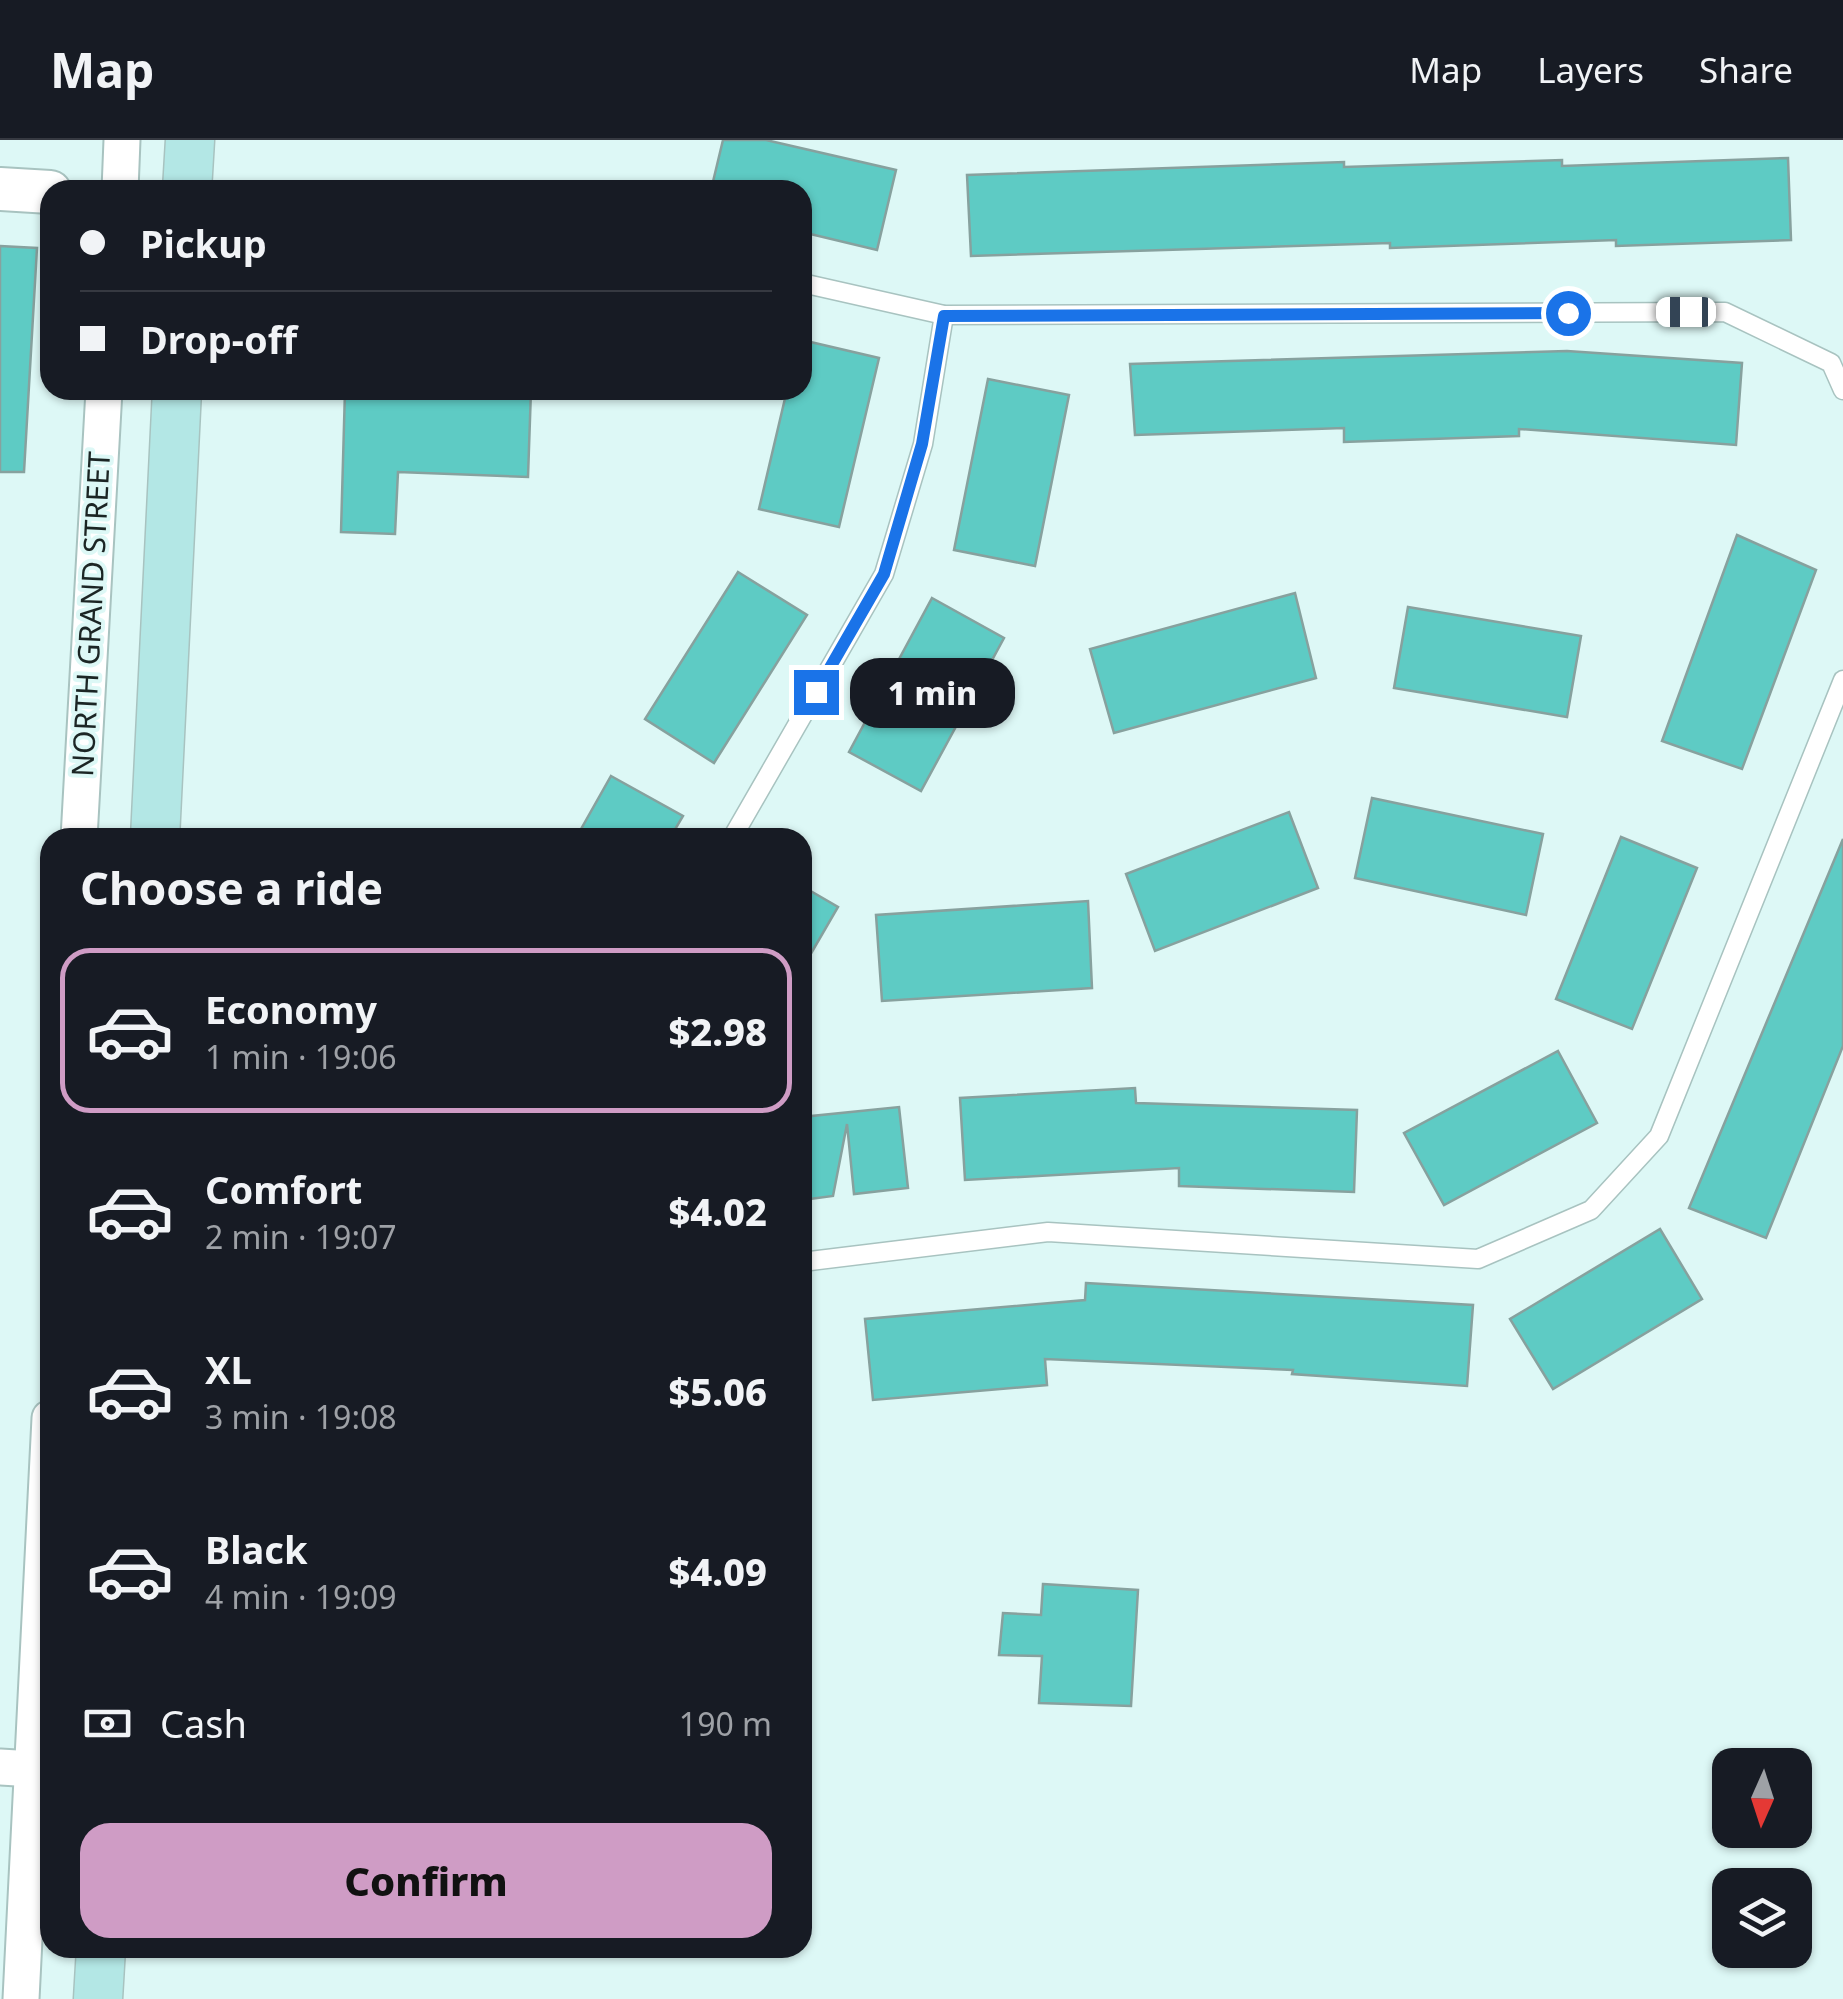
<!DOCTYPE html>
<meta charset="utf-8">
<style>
body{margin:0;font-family:"Noto Sans",sans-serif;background:#242831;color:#f1f3f6;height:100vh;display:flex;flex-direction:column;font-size:38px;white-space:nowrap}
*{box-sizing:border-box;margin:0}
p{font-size:32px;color:#9ea1a6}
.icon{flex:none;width:55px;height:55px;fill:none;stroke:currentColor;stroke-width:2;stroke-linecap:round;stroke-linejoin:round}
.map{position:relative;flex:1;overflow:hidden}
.drawer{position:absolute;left:40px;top:688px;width:772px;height:1130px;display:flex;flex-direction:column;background:#171b24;border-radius:30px;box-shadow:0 2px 8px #0004}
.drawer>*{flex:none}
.banner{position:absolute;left:40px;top:40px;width:772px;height:220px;border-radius:30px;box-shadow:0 2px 8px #0004;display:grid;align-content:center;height:220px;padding:0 40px;background:#171b24}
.needle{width:65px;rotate:183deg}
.buttons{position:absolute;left:1712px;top:1608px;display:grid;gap:20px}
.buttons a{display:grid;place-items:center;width:100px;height:100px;border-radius:20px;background:#171b24;box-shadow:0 2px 8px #0004;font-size:50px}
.end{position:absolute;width:45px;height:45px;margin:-22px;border:12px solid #1a73e8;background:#fff;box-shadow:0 0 0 5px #fff}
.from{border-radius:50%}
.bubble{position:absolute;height:70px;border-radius:30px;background:#171b24;box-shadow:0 2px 8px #0004;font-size:32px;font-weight:800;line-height:70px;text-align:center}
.car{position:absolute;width:30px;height:60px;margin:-30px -15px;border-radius:12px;box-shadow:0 0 8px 2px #0007;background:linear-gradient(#fff 24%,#345 0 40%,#fff 0 76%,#345 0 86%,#fff 0)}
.banner b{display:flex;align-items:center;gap:35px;height:95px;font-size:38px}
.banner b+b{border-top:2px solid #363941}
.banner i{width:25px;height:25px;background:#f1f3f6}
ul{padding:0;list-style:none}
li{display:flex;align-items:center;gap:30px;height:165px;margin:0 20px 15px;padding:0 20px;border:5px solid transparent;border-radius:30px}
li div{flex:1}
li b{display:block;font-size:38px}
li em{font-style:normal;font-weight:800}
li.active{border-color:#cf9cc5}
li>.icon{width:90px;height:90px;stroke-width:1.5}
h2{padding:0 40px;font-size:45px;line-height:120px}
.pay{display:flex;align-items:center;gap:25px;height:110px;padding:0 40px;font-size:38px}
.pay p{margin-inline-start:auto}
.action{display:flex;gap:20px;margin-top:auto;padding:20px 40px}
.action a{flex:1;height:115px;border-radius:30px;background:#cf9cc5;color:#111;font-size:40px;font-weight:800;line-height:115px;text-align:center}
header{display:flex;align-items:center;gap:60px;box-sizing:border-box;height:140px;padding:0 50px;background:#171b24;border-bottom:2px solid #363941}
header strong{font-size:48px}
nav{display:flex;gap:55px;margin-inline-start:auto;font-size:35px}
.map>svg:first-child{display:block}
.building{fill:#5ecbc4;stroke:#87a19e;stroke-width:2.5}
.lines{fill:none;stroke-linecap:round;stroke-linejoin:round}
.service-casing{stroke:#a8c3c0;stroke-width:21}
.minor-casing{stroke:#a8c3c0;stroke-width:39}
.tertiary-casing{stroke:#a8c3c0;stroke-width:46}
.secondary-casing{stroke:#a8c3c0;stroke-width:51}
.service{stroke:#fff;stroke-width:18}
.minor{stroke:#fff;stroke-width:35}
.tertiary{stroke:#fff;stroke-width:42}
.secondary{stroke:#b3e7e5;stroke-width:48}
.route{stroke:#1a73e8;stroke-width:12}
.labels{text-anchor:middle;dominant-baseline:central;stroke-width:8;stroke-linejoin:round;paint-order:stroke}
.street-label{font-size:30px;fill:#1b2524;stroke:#ddf8f6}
</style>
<header>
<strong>Map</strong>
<nav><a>Map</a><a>Layers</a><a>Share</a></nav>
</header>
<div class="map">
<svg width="1843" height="1859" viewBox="0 0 1843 1859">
<rect width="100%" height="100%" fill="#ddf8f6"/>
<!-- building -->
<g class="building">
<path d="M723 0H766L896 30 877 110 802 92V50H711Z"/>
<path d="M1788 18 1791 100 1616 106V100L1390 108V103L971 116 967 35 1344 22V27L1562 20V26Z"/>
<path d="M0 106 37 108 24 332H0Z"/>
<path d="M802 200 879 218 839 387 759 369 787 250H802Z"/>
<path d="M1567 211 1742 223 1736 305 1519 289V296L1344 302V288L1135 295 1130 224Z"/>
<path d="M988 239 1069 255 1035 426 954 410Z"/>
<path d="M345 250H531L528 337 398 332 395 394 341 392Z"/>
<path d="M1737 395 1816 430 1742 629 1662 601Z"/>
<path d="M738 432 807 475 714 623 645 579Z"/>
<path d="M1295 453 1316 538 1114 593 1090 509Z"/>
<path d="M932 458 1004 498 921 651 849 612Z"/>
<path d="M1408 467 1581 496 1567 577 1394 548Z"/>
<path d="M611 636 683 676 670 698H576Z"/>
<path d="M1372 658 1543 694 1526 775 1355 738Z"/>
<path d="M1289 672 1318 748 1155 811 1126 734Z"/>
<path d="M1621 697 1697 728 1632 889 1556 859Z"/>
<path d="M1843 699V906L1766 1098 1689 1068Z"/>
<path d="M802 746 838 767 802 829Z"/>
<path d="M1088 761 1092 848 882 861 876 775Z"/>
<path d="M1558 911 1597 983 1444 1065 1404 993Z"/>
<path d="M1135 948 1136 963 1357 970 1354 1052 1179 1046V1028L965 1040 960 958Z"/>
<path d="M899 967 908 1048 854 1054 847 984 833 1056 802 1060V977Z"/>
<path d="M1660 1089 1702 1159 1553 1249 1510 1179Z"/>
<path d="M1086 1143 1473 1165 1467 1246 1292 1234 1293 1230 1045 1219 1047 1245 873 1260 865 1179 1085 1160Z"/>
<path d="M1043 1444 1138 1450 1131 1566 1039 1563 1042 1516 999 1515 1003 1473 1041 1475Z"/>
</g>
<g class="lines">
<defs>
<g id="service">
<path d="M802 143 944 175 1725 172 1831 223 1843 250"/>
<path d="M732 698 884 434 923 304 944 175"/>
<path d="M802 1122 1048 1092 1478 1119 1591 1070 1659 996 1843 540"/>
</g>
<g id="minor">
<path d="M120 50 122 0"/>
<path d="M79 698 104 250"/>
<path d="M0 1627 50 1630"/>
<path d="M21 1859 50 1278"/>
</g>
<path id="tertiary" d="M0 49 50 52"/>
<g id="secondary">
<path d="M187 50 190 0"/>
<path d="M155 698 177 250"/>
<path d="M98 1859 101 1808"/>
</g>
</defs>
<!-- service casing -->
<use href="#service" class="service-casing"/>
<!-- minor casing -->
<use href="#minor" class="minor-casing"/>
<!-- tertiary casing -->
<use href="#tertiary" class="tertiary-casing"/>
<!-- secondary casing -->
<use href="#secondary" class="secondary-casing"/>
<!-- service -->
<use href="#service" class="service"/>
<!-- minor -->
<use href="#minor" class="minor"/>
<!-- tertiary -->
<use href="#tertiary" class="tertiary"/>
<!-- secondary -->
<use href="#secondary" class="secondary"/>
</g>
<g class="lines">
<!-- route -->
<path class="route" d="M816 552 884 434 922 304 944 176 1568 173"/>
</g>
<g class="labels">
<!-- street labels -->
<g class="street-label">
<text transform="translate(90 474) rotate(-87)">NORTH GRAND STREET</text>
</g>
</g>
</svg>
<div class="buttons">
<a><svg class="needle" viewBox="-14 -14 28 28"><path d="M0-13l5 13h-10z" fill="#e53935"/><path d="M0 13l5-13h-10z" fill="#9ea1a6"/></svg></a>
<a><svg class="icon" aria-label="layers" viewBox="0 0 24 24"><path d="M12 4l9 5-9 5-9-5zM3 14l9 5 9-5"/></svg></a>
</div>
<i class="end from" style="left:1568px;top:173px"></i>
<i class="end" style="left:816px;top:552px"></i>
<div class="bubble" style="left:850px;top:518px;width:165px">1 min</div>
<i class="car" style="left:1686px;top:172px;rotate:270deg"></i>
<div class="banner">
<b><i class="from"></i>Pickup</b>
<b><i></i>Drop-off</b>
</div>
<section class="drawer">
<h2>Choose a ride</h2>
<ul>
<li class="active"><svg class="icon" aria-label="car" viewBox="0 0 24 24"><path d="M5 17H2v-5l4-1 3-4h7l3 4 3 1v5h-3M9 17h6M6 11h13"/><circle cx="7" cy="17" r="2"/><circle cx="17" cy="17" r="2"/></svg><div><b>Economy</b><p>1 min · 19:06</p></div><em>$2.98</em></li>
<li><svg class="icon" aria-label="car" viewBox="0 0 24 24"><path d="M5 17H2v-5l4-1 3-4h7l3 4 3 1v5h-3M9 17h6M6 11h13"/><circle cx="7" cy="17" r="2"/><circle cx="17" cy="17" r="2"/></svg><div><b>Comfort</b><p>2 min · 19:07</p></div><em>$4.02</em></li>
<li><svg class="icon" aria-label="car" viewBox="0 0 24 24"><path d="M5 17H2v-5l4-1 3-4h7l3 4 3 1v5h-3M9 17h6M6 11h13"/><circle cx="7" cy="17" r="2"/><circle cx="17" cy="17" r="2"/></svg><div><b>XL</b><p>3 min · 19:08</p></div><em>$5.06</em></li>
<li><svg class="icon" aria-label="car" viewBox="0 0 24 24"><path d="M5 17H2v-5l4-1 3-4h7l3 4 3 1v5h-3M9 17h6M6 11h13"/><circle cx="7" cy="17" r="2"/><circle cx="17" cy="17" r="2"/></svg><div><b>Black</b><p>4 min · 19:09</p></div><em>$4.09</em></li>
</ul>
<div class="pay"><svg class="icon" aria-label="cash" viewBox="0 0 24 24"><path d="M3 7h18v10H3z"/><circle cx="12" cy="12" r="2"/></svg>Cash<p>190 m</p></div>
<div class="action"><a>Confirm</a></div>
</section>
</div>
